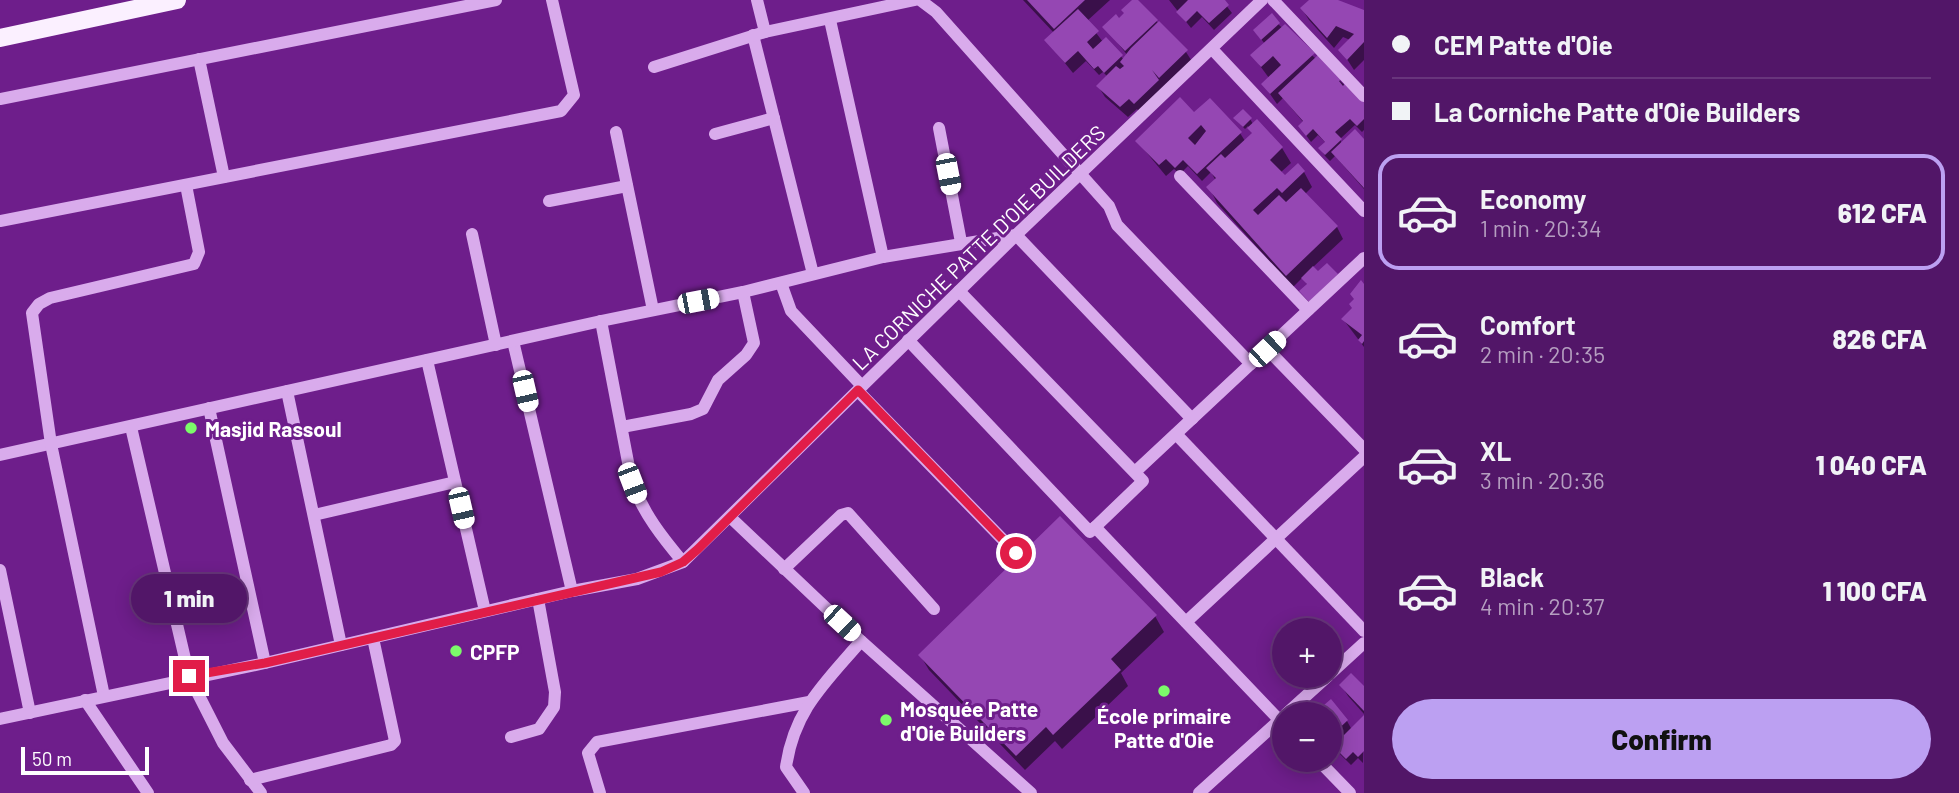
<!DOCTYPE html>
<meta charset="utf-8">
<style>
body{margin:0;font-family:Barlow,sans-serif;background:#581f6e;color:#f1f3f6;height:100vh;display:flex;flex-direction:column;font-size:26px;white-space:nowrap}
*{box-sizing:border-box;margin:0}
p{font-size:23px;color:#b59fc0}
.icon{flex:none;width:38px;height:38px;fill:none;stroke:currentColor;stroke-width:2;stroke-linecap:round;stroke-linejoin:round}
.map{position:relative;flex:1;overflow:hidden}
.side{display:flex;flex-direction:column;background:#521668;width:595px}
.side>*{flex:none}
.top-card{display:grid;align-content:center;height:154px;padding:0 28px;background:#521668}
.controls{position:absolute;left:1272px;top:618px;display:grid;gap:14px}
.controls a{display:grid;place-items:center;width:70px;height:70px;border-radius:50%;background:#521668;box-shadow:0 4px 18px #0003,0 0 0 2px #68357c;font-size:35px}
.scale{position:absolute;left:21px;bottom:18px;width:128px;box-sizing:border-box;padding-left:7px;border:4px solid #fff;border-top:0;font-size:19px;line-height:24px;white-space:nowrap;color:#fff;-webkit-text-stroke:5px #6e1e8b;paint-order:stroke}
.end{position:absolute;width:32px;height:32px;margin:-16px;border:9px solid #e11d48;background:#fff;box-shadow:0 0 0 4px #fff}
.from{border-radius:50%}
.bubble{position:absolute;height:49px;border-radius:24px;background:#521668;box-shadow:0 4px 18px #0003,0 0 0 2px #68357c;font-size:23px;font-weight:800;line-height:49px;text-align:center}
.car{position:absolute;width:21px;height:42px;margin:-21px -10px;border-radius:9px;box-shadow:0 0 5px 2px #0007;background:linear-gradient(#fff 24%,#345 0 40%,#fff 0 76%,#345 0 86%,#fff 0)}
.top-card b{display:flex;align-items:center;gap:24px;height:66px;font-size:26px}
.top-card b+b{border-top:2px solid #68357c}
.top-card i{width:18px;height:18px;background:#f1f3f6}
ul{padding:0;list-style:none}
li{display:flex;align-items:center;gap:21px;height:116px;margin:0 14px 10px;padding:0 14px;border:4px solid transparent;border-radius:21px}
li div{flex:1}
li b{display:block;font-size:26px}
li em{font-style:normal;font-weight:800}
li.selected{border-color:#bca0f2}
li>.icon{width:63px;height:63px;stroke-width:1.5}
.button{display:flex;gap:14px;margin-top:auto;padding:14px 28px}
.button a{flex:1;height:80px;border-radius:42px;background:#bca0f2;color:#111;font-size:28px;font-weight:800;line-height:80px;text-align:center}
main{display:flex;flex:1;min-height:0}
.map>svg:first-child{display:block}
.shadow{fill:#0007}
.building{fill:#9547b3;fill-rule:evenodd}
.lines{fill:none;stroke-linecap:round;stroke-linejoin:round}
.minor{stroke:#d9abec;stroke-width:12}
.major{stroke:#fbf0ff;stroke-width:18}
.route{stroke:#e11d48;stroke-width:9}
.poi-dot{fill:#7cfa6a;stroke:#6e1e8b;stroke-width:2.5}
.labels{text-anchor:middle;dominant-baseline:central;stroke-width:6;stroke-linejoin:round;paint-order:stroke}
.street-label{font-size:21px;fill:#fff;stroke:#6e1e8b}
.poi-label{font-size:21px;font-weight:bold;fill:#fff;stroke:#6e1e8b;text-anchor:start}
</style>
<main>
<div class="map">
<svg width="1364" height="793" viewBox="0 0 1364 793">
<rect width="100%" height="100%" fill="#6e1e8b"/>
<!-- shadow -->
<g class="shadow">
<path d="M1023 0H1110L1087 21 1103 42 1106 39 1124 60 1128 56 1105 27 1119 21 1136 0 1186 52 1193 63 1141 114 1137 109 1128 117 1105 97 1098 86 1108 77 1103 72 1099 75 1086 61 1073 73 1047 41 1055 34Z"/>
<path d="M1169 0H1222L1232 13 1214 30 1202 17 1191 28Z"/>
<path d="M1312 0H1333L1364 12V60L1354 70 1341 50 1350 40 1343 37 1334 48 1309 20 1302 9Z"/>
<path d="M1278 24 1364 103V130L1362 132 1355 125 1340 139 1342 144 1364 141V189L1335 156 1330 161 1325 156 1320 148 1326 143 1318 135 1311 142 1300 127 1304 123 1283 98 1277 104 1263 84 1269 78 1252 55 1265 44 1257 34Z"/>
<path d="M1250 119 1253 124 1257 121 1282 148 1291 163 1280 173 1285 178 1304 172 1312 187 1305 194 1337 227 1343 239 1312 268 1314 308 1301 292 1308 286 1303 277 1293 287 1217 203 1209 187 1216 181 1211 172 1202 181 1188 166 1180 174 1174 169 1166 176 1137 141 1200 121 1240 133 1245 141 1253 134 1248 126 1245 129 1237 121Z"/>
<path d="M1364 286V347L1343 319 1354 309Z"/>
<path d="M1155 616 1164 632 1121 673 1128 686 1062 749 1055 741 1025 770 929 670 920 655Z"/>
<path d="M1341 685 1364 688V714L1348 696Z"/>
<path d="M1330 717 1347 721 1352 730 1364 717 1363 763 1358 758 1351 765 1340 754 1330 736Z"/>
</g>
<!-- building -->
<g class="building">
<path d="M1027 0H1085L1054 29Z"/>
<path d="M1132 0H1138L1158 20 1125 51 1102 27 1116 14 1119 18 1124 13 1121 10Z"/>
<path d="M1188 0H1225L1229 5 1209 23 1197 11 1186 22 1176 12Z"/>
<path d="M1309 0H1338L1364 10V42L1347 60 1338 50 1354 34 1336 26 1327 38 1300 8Z"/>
<path d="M1078 9 1099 31 1087 42 1093 49 1106 37 1123 55 1104 73 1098 66 1094 69 1078 51 1065 63 1044 40Z"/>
<path d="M1272 13 1280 23 1261 40 1253 30Z"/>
<path d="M1159 21 1188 50 1159 78 1152 70 1159 80 1134 104 1129 99 1120 107 1096 86 1116 66 1120 69 1124 66 1120 62 1131 48Z"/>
<path d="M1285 24 1315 53 1270 94 1261 84 1281 65 1273 56 1261 67 1250 55Z"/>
<path d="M1318 55 1342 79 1339 81 1343 86 1346 82 1364 101V119L1357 126 1350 119 1335 132 1342 139 1325 155 1318 148 1325 142 1313 129 1306 136 1298 126 1303 121 1278 93Z"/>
<path d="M1180 97 1194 112 1210 98 1242 132 1197 174 1183 160 1175 168 1166 159 1159 165 1135 141ZM1201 125 1206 131 1195 145 1188 138Z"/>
<path d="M1243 109 1252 118 1243 127 1233 118Z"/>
<path d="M1257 119 1283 147 1270 160 1285 175 1298 163 1305 171 1282 193 1277 188 1253 210 1258 215 1279 195 1286 202 1301 188 1338 226 1286 276 1206 187 1216 178 1206 168 1221 154 1225 158 1252 133 1247 128Z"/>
<path d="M1355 129 1364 139V188L1331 152Z"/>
<path d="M1327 263 1338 274 1309 302 1299 291 1307 284 1301 278 1313 266 1318 271Z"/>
<path d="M1361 280 1364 284V341L1362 344 1358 340 1362 335 1341 319 1352 308 1349 304 1354 299 1350 294Z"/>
<path d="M1060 516 1157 615 1111 659 1121 670 1053 735 1046 727 1016 756 918 655Z"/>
<path d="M1351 673 1364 686V711L1339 685Z"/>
<path d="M1331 699 1348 720 1330 737V714L1324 705Z"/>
<path d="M1364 715V751L1358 757 1353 752 1346 759 1333 746Z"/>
</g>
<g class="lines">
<!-- minor -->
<g class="minor">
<path d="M920 0 936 12 1109 206 1117 225 1251 364"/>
<path d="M1273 0 1364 96"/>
<path d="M830 20 883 257"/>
<path d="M765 32 915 0"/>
<path d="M753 35 813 274"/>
<path d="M1212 49 1364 211"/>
<path d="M199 59 224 177"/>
<path d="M654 67 765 32 757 0"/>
<path d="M0 99 496 0"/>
<path d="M939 128 961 242"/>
<path d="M616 132 653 310"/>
<path d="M715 134 774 118"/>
<path d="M1180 176 1308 310"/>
<path d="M549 201 627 186"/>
<path d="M0 221 561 111 574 95 552 0"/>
<path d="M472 234 496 345"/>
<path d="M781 283 791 311 862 386"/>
<path d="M601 321 632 483C644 514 662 537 683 562"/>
<path d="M908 340 1090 532 1143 481 959 291"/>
<path d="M513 341 572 591"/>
<path d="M1267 349 1364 449"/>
<path d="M427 360 485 611"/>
<path d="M287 391 341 645"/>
<path d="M858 391 1016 553"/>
<path d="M209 408 265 663"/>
<path d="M131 427 189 676 223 743 261 793"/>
<path d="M622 427 691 414 703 409 718 380 746 355 754 343 743 292"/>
<path d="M1176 434 1364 631"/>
<path d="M0 455 601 321 743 292 883 257 1016 235 1192 419"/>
<path d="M1135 472 1364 258"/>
<path d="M314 515 455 482"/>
<path d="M730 517 861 641 1031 793"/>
<path d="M1095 527 1284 725"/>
<path d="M784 569 841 515 848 513 934 609"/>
<path d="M0 570 30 713"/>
<path d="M1186 622 1364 457"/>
<path d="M1330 674 1364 643"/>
<path d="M104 696 51 444 32 313 39 304 50 298 194 264 199 252 186 185"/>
<path d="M85 700 148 793"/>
<path d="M1286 714 1328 676"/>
<path d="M0 719 265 663 572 591 637 579 683 562 1016 235 1262 0"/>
<path d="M511 737 539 729 554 707 555 692 538 599"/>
<path d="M1318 760 1350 793"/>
<path d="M250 780 391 745 395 741 373 638"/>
<path d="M600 793 588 753 597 742 809 702"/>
<path d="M804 793 786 767C794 710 825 683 861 641"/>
<path d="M1199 793 1284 716"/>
</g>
<!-- major -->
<path class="major" d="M0 38 177 0"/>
</g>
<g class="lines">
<!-- route -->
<path class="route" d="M189 676 265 663 661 572 683 562 698 549 858 390 1016 553"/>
</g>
<!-- markers -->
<g class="poi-dot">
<circle cx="191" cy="428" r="7"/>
<circle cx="456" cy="651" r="7"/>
<circle cx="1164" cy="691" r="7"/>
<circle cx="886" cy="720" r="7"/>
</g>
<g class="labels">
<!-- street labels -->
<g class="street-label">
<text transform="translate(978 247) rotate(-44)">LA CORNICHE PATTE D'OIE BUILDERS</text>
</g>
<!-- poi labels -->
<g class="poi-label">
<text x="205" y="428">Masjid Rassoul</text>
<text x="470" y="651">CPFP</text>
<text x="900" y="708">Mosquée Patte<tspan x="900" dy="24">d'Oie Builders</tspan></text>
<text x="1164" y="715" text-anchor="middle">École primaire<tspan x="1164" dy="24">Patte d'Oie</tspan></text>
</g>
</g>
</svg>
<div class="controls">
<a>+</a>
<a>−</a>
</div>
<div class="scale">50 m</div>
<i class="end from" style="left:1016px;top:553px"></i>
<i class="end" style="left:189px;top:676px"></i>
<div class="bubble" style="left:131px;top:574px;width:116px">1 min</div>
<i class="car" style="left:948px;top:174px;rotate:169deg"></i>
<i class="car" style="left:698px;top:301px;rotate:79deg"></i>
<i class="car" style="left:1267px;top:349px;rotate:47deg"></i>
<i class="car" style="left:525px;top:391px;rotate:167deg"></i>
<i class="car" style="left:632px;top:483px;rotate:159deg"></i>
<i class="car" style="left:461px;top:508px;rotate:167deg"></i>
<i class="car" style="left:842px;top:623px;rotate:133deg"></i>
</div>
<section class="side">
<div class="top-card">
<b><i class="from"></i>CEM Patte d'Oie</b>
<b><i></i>La Corniche Patte d'Oie Builders</b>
</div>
<ul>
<li class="selected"><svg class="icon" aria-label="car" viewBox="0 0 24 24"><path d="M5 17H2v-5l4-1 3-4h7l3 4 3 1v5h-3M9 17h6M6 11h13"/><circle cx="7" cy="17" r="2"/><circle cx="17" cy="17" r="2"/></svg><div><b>Economy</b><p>1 min · 20:34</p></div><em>612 CFA</em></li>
<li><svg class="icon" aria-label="car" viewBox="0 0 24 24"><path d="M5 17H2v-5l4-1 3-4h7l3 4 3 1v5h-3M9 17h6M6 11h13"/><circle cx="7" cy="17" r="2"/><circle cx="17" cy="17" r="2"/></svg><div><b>Comfort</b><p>2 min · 20:35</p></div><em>826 CFA</em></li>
<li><svg class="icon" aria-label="car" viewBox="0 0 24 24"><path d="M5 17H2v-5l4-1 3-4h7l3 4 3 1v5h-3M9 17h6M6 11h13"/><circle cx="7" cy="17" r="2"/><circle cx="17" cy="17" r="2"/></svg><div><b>XL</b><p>3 min · 20:36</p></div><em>1 040 CFA</em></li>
<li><svg class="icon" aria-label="car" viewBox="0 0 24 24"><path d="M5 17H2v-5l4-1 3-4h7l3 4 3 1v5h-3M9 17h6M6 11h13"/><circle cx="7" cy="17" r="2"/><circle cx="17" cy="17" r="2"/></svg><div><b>Black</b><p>4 min · 20:37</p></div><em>1 100 CFA</em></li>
</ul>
<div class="button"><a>Confirm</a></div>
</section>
</main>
